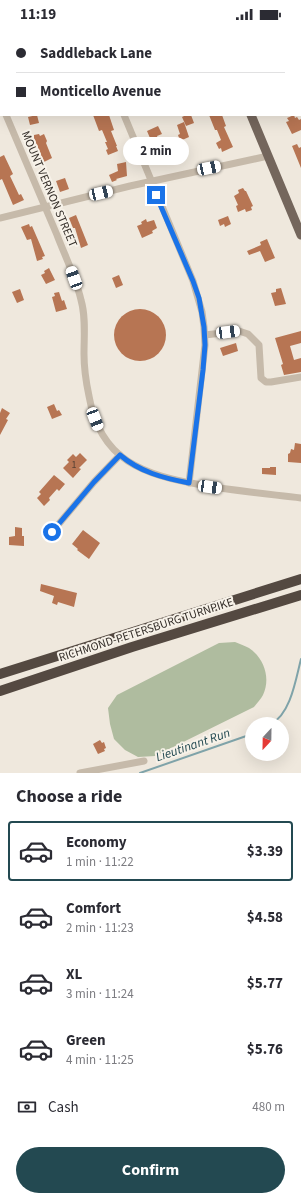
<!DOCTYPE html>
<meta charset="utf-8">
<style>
body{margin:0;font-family:"Source Sans 3",sans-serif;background:#f7f7f7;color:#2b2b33;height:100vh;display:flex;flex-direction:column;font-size:15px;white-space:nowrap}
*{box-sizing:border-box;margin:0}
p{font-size:13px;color:#7c7c81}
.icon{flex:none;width:22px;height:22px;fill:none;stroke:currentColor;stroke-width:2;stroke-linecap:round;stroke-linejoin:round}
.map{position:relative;height:745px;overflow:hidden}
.sheet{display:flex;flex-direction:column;background:#fff;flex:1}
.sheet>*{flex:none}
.top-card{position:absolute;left:0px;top:0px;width:301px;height:88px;box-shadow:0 4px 16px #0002;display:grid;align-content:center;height:88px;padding:0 16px;background:#fff}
.needle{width:26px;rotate:202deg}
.controls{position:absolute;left:245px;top:689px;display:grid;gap:8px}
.controls a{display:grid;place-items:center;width:44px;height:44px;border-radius:50%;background:#fff;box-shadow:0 4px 16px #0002;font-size:20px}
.end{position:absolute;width:18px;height:18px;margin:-9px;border:5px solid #1a73e8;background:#fff;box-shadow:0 0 0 2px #fff}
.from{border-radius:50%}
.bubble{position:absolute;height:28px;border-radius:14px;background:#fff;box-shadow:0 4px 16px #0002;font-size:13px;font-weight:700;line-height:28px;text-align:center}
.car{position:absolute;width:12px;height:24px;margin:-12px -6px;border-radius:5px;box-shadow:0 0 3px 1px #0007;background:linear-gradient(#fff 24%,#345 0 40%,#fff 0 76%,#345 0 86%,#fff 0)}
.top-card b{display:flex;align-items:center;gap:14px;height:38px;font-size:15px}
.top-card b+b{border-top:1px solid #e1e1e2}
.top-card i{width:10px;height:10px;background:#2b2b33}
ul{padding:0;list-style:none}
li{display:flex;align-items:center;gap:12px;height:60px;margin:0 8px 6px;padding:0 8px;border:2px solid transparent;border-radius:4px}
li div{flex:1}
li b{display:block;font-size:15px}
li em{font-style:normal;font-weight:700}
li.active{border-color:#234951}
li>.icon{width:36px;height:36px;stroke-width:1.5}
h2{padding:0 16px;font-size:18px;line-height:48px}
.pay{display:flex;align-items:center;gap:10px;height:44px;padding:0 16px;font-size:15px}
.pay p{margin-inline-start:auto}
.action{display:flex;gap:8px;margin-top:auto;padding:8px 16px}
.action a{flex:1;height:46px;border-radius:24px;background:#234951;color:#fff;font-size:16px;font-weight:700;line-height:46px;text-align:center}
.status{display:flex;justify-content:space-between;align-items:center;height:28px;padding:0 20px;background:#fff;direction:ltr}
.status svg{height:11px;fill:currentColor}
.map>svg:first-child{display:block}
.green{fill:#afbc9f}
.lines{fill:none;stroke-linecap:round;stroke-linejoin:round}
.stream{stroke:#7fa3a9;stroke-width:2}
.building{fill:#b77553}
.minor{stroke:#c6baaa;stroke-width:7}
.major{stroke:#74665c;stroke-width:9}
.highway{stroke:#544941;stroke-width:10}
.route{stroke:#1a73e8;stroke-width:5}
.labels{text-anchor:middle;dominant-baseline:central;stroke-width:4;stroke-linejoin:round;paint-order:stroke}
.number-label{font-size:10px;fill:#554034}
.street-label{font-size:12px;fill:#342e29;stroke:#f7f2e9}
.water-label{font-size:13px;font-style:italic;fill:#234951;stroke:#f7f2e9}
</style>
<div class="status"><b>11:19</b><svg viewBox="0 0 49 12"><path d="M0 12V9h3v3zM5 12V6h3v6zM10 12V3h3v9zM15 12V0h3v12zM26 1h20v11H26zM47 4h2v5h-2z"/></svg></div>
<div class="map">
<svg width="301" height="745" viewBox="0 0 301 745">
<rect width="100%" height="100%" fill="#efe8dd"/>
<!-- green -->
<path class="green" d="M235 614C240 616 245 618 249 620 264 630 271 650 263 667 261 671 257 675 254 679L155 728 138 729 125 722 114 711 110 696 108 680 117 667 219 615Z"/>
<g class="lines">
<!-- stream -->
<g class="stream">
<path d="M271 696C291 686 296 650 301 631"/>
<path d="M140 745 252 706"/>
</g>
</g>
<!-- building -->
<g class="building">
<path d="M37 87 39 95 30 97 28 89Z"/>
<path d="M93 87H109L114 102 111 103 117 118H116L118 123 108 127 106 122 108 121 105 114H107L102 102 99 103Z"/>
<path d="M186 87H191L194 95 186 98 182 89Z"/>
<path d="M209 87H222L226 98 224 99 233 119 222 124 221 120 219 121 216 115 221 112 217 102H215Z"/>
<path d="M294 87 295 90 297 89 299 92 301 91V102L292 106 286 94 289 93 287 90Z"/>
<path d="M184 94 189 109 180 113 178 107 180 106 177 97Z"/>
<path d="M158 98 162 106 157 108 161 119 164 118V120H166L170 129 169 130 170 132 161 136 147 103Z"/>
<path d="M39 106 40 108 44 106 47 113 46 115 52 130 44 134 34 110V107Z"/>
<path d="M297 116 299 120 301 119V140L292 118Z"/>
<path d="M4 127 13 146 10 148 19 167 21 166 24 172 13 177 2 151 0 152V129Z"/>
<path d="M126 134 127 148 116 151 117 152 112 154 109 147 118 143 117 136Z"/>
<path d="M65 150 69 161 60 164 56 153Z"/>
<path d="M243 160 245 163H246L253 178 251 179 252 182 246 184 245 181 238 184 236 178 238 177 234 168 239 165 238 162Z"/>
<path d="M76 187 88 217 81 220 75 200H73L69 190Z"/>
<path d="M228 188 231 196 225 199 224 196 220 198 218 192Z"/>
<path d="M146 191 147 194 154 192 157 200 152 203 153 205 142 210 137 198 142 196 141 194Z"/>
<path d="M29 196 30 199 32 198 45 228 42 229 43 231 37 233 31 211 27 212 21 199Z"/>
<path d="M267 211 275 230 265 234 260 223 249 227 247 223 261 217 260 214Z"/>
<path d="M49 240 55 252 46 256 41 247 45 245 44 243Z"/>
<path d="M119 247 123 257 116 260 112 250Z"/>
<path d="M281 260 286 276 275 278 271 265 276 264V261Z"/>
<path d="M20 261 24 272 17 275 12 264Z"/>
<path d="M59 264 62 273 64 272 67 281 56 284 52 269 55 268 54 265Z"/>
<circle cx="140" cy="307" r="26"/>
<path d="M301 303V315L290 318 294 332 301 330V344L284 347 281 337 283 336 275 310Z"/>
<path d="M236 315 238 323 223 328 220 320Z"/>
<path d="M54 376 57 383 59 382 62 387 52 391 47 379Z"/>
<path d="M2 380 10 385 6 391 8 392 0 407V385Z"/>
<path d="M295 415 301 416V435L288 434V426L290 425 291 421 294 422Z"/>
<path d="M80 425 87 432 79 440 81 441 73 450 63 440 69 434 67 432 73 426 76 429Z"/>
<path d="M270 439H276V447L262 446V440H270Z"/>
<path d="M54 447 65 456 59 463 57 461 49 470 50 472 44 478 37 470 41 466 39 464Z"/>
<path d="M15 499 22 500V508H24V518L9 517V509L15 508Z"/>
<path d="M83 502 100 515 89 531 77 522 78 521 72 516Z"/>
<path d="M41 556 77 565 74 579 58 574 57 577 52 575 54 568 40 563Z"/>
<path d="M100 712 102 715 104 714 106 720 104 721 105 723 98 726 93 716Z"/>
</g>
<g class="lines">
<!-- minor -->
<g class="minor">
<path d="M86 0 87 1"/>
<path d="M69 1 71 0"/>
<path d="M0 30 1 29"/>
<path d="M300 31H301"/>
<path d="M0 72 1 74"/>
<path d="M6 87C23 127 40 167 57 207 65 228 76 250 81 272 86 289 84 308 84 326 84 340 86 354 89 368 100 433 144 447 202 457 235 463 268 466 301 470"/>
<path d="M124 87 193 253 202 284 204 299 205 317 189 455"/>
<path d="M0 190 130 158 268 128"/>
<path d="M205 307 239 303 248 306 259 317 261 350 266 354H271L301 349"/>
<path d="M52 504 94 454 120 427"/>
<path d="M80 745 144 733"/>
</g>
<!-- major -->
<g class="major">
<path d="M214 0 215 1"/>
<path d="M251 87 301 207"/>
</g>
<!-- highway -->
<g class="highway">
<path d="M0 646 301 551"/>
<path d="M0 663 132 619 301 567"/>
</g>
</g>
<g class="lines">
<!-- route -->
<path class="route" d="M52 504 94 454 120 427C140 444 163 450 189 455L203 342 205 317 204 299 199 270 193 253 156 167"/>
</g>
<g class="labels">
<!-- number labels -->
<g class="number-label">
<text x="74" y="437">1</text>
</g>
<!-- street labels -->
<g class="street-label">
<text transform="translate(49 161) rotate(67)">MOUNT VERNON STREET</text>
<text transform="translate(146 602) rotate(-18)">RICHMOND-PETERSBURG TURNPIKE</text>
</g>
<!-- water labels -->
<g class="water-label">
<text transform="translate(193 717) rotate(-19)">Lieutinant Run</text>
</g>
</g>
</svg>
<div class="controls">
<a><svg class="needle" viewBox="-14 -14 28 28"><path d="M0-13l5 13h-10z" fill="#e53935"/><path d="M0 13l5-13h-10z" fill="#7c7c81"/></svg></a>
</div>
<i class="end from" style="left:52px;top:504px"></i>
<i class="end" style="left:156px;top:167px"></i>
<div class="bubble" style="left:123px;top:109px;width:66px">2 min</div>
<i class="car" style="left:209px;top:140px;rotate:78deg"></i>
<i class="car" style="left:101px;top:165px;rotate:77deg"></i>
<i class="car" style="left:74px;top:250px;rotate:340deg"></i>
<i class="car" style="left:228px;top:304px;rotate:83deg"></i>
<i class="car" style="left:95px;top:391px;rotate:159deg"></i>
<i class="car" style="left:210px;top:459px;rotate:98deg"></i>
<div class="top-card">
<b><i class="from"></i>Saddleback Lane</b>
<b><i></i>Monticello Avenue</b>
</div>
</div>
<section class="sheet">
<h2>Choose a ride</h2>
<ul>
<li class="active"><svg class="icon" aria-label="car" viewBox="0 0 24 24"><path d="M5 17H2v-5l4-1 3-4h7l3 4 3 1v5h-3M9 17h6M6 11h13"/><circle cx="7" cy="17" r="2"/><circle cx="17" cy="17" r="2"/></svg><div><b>Economy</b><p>1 min · 11:22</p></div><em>$3.39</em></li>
<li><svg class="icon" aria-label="car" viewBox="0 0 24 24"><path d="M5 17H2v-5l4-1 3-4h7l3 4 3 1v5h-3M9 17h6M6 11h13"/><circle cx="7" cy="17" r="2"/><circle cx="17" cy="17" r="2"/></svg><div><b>Comfort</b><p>2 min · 11:23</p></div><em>$4.58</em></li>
<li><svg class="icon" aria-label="car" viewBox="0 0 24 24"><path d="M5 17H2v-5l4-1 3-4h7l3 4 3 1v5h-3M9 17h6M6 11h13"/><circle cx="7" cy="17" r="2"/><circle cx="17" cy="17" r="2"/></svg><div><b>XL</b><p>3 min · 11:24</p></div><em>$5.77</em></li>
<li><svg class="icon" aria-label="car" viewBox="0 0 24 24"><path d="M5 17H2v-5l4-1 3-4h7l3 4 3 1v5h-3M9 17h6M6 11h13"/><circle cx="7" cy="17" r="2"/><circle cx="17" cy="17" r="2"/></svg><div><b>Green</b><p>4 min · 11:25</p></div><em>$5.76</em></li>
</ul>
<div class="pay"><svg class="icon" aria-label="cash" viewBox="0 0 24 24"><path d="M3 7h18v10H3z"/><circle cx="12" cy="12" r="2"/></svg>Cash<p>480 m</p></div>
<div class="action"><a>Confirm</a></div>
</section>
